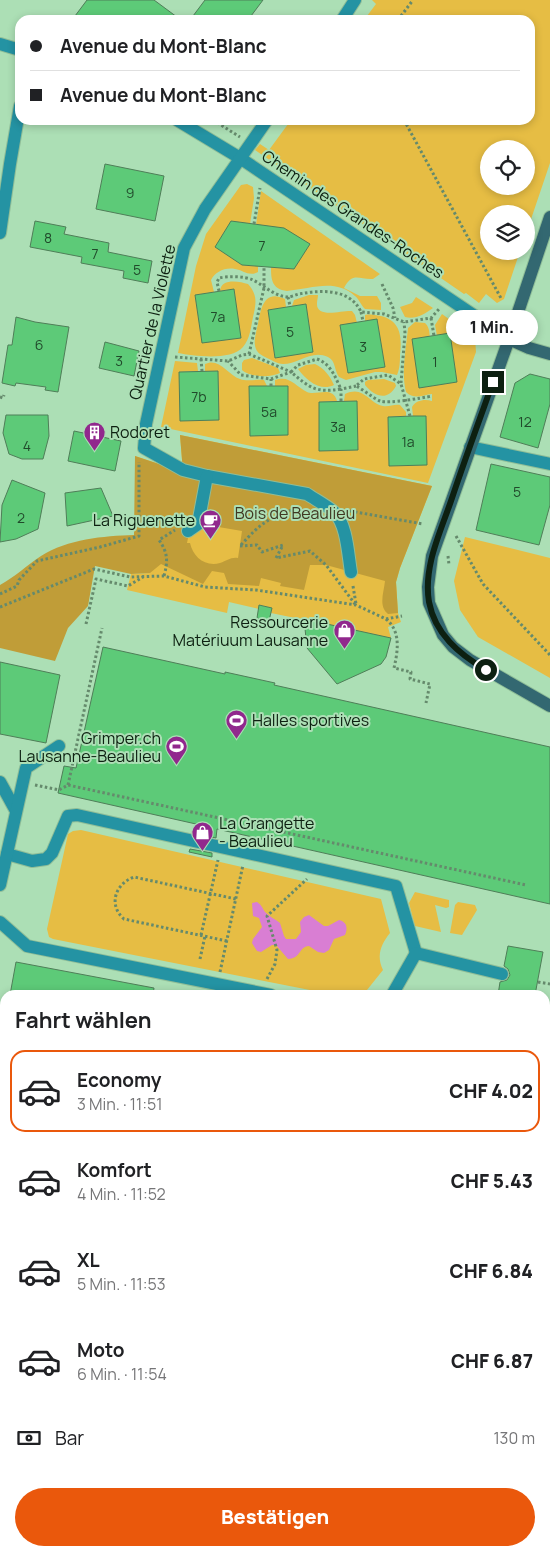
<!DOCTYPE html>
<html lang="de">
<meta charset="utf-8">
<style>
body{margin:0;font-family:Manrope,sans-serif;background:#f2f2f2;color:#202124;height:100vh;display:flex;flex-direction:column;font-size:19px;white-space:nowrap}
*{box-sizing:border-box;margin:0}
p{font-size:16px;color:#757577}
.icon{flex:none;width:28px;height:28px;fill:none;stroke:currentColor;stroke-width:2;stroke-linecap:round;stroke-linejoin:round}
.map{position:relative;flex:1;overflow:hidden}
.side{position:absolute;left:0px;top:990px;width:550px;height:566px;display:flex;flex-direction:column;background:#fff;border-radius:15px 15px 0 0;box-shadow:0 2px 8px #0003}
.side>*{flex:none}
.guide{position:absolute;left:15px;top:15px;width:520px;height:110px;border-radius:15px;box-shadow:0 2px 8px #0003;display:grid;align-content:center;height:110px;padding:0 15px;background:#fff}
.tools{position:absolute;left:480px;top:140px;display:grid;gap:10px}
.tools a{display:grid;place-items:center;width:55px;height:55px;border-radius:50%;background:#fff;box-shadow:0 2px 8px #0003;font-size:25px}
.end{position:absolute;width:22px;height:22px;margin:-11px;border:6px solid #0d2011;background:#fff;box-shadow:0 0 0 2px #fff}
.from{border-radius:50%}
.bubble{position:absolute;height:35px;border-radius:18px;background:#fff;box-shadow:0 2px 8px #0003;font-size:16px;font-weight:800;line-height:35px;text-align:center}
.guide b{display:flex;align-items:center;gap:18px;height:48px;font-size:19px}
.guide b+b{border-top:1px solid #e0e0e0}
.guide i{width:12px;height:12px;background:#202124}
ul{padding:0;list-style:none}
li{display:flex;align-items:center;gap:15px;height:82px;margin:0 10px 8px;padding:0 5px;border:2px solid transparent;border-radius:15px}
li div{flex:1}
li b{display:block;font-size:19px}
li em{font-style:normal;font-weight:800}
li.active{border-color:#ea580c}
li>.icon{width:45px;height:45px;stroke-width:1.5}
h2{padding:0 15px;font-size:22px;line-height:60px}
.pay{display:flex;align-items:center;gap:12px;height:55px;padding:0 15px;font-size:19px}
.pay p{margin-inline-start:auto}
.action{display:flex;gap:10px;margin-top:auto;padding:10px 15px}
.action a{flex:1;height:58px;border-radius:30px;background:#ea580c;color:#fff;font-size:20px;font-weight:800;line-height:58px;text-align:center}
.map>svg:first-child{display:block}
.green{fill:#e6bd44;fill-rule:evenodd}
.forest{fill:#c09d38;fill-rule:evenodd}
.water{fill:#d97ed3}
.building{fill:#5dca78;stroke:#4f7e58}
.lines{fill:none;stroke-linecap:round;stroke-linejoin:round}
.lane-casing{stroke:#8fbd97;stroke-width:11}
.street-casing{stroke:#8fbd97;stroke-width:14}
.secondary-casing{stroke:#8fbd97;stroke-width:14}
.path{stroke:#658a6c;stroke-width:3;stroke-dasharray:2.5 2.5;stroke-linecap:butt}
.lane{stroke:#2493a3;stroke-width:9}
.street{stroke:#2493a3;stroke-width:12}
.secondary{stroke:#336871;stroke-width:12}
.route{stroke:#0d2011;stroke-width:6}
.labels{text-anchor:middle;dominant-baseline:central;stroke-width:4;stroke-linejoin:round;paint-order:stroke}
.number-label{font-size:14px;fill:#214a2b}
.street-label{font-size:16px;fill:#0d2011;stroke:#acdfb5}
.poi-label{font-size:16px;fill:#0d2011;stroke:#acdfb5;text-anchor:start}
.park-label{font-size:16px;fill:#403822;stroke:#acdfb5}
</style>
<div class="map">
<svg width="550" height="1556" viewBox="0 0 550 1556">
<rect width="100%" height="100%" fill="#acdfb5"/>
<!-- green -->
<g class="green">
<path d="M372 0H550V163L526 234V214H489V251H520L504 299 497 303 486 294 479 303 466 293 464 294 255 150 260 144 269 150 291 120H530V20H364L376 4ZM489 149H526V186H489Z"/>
<path d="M247 184 253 187 254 198 250 224 231 221 215 247 242 265 258 266V272C249 277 243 270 235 269 225 267 215 272 211 280L214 292 195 295 202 343 240 338 234 289 220 291C221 278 239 281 248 284 258 295 256 304 253 317 251 327 250 339 243 347 231 361 194 356 178 353L196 266 206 234 241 185Z"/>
<path d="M261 191 380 274 373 279C359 280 353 271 344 288L360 296H377L381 303V310L365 309C361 305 359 299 355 296 335 278 311 289 287 291 272 289 271 280 271 267L294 269 310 244 256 225Z"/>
<path d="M309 295H318C318 298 317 300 317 303 316 319 342 310 352 311L355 315 357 323 340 325 348 373 385 367 377 319 365 321V315C370 314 375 315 381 316 401 321 402 337 400 355 400 361 400 368 397 375L382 372H375L346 380 339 377C334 370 336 361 328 357 312 349 298 364 283 364 277 364 270 359 265 357 250 351 255 337 258 324 261 308 264 289 285 299L286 307 268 310 275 358 313 352 306 304 292 306 294 300Z"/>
<path d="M416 297 433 308C425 314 415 320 405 317L400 307 412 303Z"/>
<path d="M442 314 475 338 476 352 428 483 161 427 175 361 197 363 198 371 179 372 180 421 219 420 218 371H205V364C219 357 228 375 240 379 247 382 257 379 264 380L267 386H249L250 436 288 435V386H275V380C290 375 295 386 307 392 316 396 333 385 337 401L319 402 320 451 358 450 357 401H344L345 394C364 385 368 403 383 406 389 407 394 404 400 405L406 412V416L388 417 389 466 427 465 426 416H413L412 407C416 400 425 399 432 401V394C423 395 414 400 406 392 401 372 406 349 408 328L415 322 425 323C437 333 423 373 419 388L457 382 450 334 437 336 435 325Z"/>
<path d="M252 358 278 368 280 373C271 378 249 377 242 370V363L244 360Z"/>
<path d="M315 364C324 368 330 376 334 385 320 392 306 380 298 369L306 365Z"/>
<path d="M384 379 395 383 396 386C387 402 374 396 365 385V382L368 380Z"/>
<path d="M180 435 432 486 400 568 396 582 398 613 401 622 388 627 391 638 271 613 272 608 260 605 259 609 229 602 227 613 127 590 131 574 150 573 135 456 183 472Z"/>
<path d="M465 537 550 558V678L478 637 460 610 454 581Z"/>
<path d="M81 830 381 899 390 933C381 944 376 956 383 970L363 995H335L53 939 49 937 47 929 68 834 73 831Z"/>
<path d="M415 892 449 900V907L446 908 435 905 441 932 415 926 409 903Z"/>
<path d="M458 902 475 905 477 910 462 935 450 933 455 905Z"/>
<path d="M550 1202V1365L547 1384H550V1415L545 1414V1203Z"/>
</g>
<!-- forest -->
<path class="forest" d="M180 435 432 486 400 568 396 582 398 613 388 614C378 606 384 592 385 581L326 565H310L304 590 280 586 281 583 261 578 259 586 228 584 224 573 212 571 203 584 161 564 150 573 131 574 95 566 88 606 68 628 55 661 0 648V585C15 577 27 565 41 556 68 539 103 536 134 535L135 456 183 472ZM189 522 242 531 238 558C230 557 227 561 220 563 205 567 193 557 190 543H187L188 538 187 537Z"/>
<!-- water -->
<path class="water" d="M257 902C262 905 262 908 265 912 270 917 275 919 280 923L284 936 286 939H296L301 932 300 922 304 917 309 915 324 926H328L339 920C347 922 348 928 345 935L334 939 329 950 324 953 318 952 309 946C298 947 302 958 288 959L276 945H272L261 952 257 951 252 943 253 939 262 927 259 918 253 916 252 903Z"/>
<!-- building -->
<g class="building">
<path d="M87 0H154L181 20H72Z"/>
<path d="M205 0H263L248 20H190Z"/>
<path d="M105 164 164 176 155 221 96 209Z"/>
<path d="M35 221 66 227 64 234 109 243 108 252 152 261 148 283 123 278 124 271 81 263 82 257 30 247Z"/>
<path d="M231 221 284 228 310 244 294 269 242 265 215 247Z"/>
<path d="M234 289 241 338 202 343 195 295Z"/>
<path d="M306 304 313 352 275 358 268 310Z"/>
<path d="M16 317 35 322 69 327 58 392 45 390 46 387 16 383 15 386 2 383 8 345H12Z"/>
<path d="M377 319 385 367 348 373 340 325Z"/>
<path d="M450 333 457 382 419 388 412 339Z"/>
<path d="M105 342 139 351 134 376 99 368Z"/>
<path d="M218 371 219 420 180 421 179 372Z"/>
<path d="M530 374 550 379V404L538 448 500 437 515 383Z"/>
<path d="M249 386H288V435L250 436Z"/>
<path d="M357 401 358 450 319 451V402Z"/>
<path d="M6 415H48L49 436 43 459H22L9 454 3 433Z"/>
<path d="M413 416H426L427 465 389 466 388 417Z"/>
<path d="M74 431 121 441 115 471 68 461Z"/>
<path d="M491 464 550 477V505L539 545 476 530Z"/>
<path d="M12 480 45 493 38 529 16 539 0 542 2 505Z"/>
<path d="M101 488 113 516 67 526 65 493Z"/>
<path d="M259 605 272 608 269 621 257 618Z"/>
<path d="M304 619 391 638 386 657 381 664 337 684 307 648Z"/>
<path d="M103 647 225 674V672L275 683 274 685 550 747V904L217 829 216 838 194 833 196 824 58 793 64 766 76 768Z"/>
<path d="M0 662 60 675 46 743 0 734Z"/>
<path d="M190 849 212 853V857L189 852Z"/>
<path d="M508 946 543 952 535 995H498L500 982 507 980 510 975 508 969 504 966Z"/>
<path d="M16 962 154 988 153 995H10Z"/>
</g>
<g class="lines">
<defs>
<path id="lane" d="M0 1313 5 1314"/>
<g id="street">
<path d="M342 20 355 0"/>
<path d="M0 44 20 50"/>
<path d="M177 120 240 158 509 339"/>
<path d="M267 120 205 209 184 248 146 424 144 448 183 470 207 476 307 494C316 500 326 505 334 512 347 524 348 555 351 572"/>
<path d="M0 233 10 164 20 106"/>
<path d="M470 447 550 464"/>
<path d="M188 531 198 524 207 476"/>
<path d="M0 782 16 811"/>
<path d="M7 854 32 861 46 859 52 853 68 816 77 815 396 886 416 953"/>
<path d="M0 885 26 768 59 746"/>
<path d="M0 922 27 946 271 995"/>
<path d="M392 995 416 953 502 974"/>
<path d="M0 1103 5 1094"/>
<path d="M122 1556 124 1551"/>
<path d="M516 1556V1551"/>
</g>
<g id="secondary">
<path d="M550 217 509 339 432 556 428 587 429 603 443 635 453 647 470 660 550 706"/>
<path d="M509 339 529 348 550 354"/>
<path d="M0 1085 5 1086"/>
<path d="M545 1171H550"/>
</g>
</defs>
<!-- lane casing -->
<use href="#lane" class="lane-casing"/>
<!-- street casing -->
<use href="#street" class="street-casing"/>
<!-- secondary casing -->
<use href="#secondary" class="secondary-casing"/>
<!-- path -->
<g class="path">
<path d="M398 20 413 0"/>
<path d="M213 120 240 137"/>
<path d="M404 120 502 300"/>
<path d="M254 224 260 188"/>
<path d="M382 284 393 308 395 318"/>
<path d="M219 291 217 282 219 278C228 276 245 276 253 280 265 286 274 296 288 297 291 297 295 295 299 294 321 290 350 288 361 312L384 314 404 322 431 318 439 309"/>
<path d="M288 297 290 306"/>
<path d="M361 312 363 321"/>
<path d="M431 318 434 336"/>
<path d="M249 354 264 288V267"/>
<path d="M175 357 228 361 242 355 249 354 291 372 271 379 241 375 228 361"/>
<path d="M201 359 202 371"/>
<path d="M317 359C331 364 335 377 341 389 316 393 310 388 291 372L298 365Z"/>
<path d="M401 383 405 333 404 322"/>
<path d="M271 386V379"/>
<path d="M0 397 3 398 4 395"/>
<path d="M341 401V389L356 386"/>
<path d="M410 416 401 384 388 375 364 379 356 386C364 390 373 398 380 401 388 404 422 398 432 396"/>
<path d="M350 511 423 524"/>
<path d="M456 536 483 584 550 655"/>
<path d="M241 545C261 523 270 516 299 508"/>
<path d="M240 546 257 545 262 552 283 545 276 558 310 551 326 565 355 604"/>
<path d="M448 556 449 565"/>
<path d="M164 576C168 561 168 553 159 540L175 530"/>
<path d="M353 586 356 604"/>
<path d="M0 594 17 586 19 580 37 561 100 547 139 536V462"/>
<path d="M0 607 94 569 130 577 164 576 205 587 256 590 356 605 386 619 402 616"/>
<path d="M386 619C401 631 398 651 394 668L411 672 410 679 430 684 426 703"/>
<path d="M86 624 96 579 128 586 143 577"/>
<path d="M35 785 59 790 68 785 526 885"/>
<path d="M68 785 102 628"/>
<path d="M201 935 218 860"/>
<path d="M227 941 124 919C108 905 115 884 134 877L236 899"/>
<path d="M200 959 205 936"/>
<path d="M220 972 243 865"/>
<path d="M267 979 275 964 277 950 267 916 307 879"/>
<path d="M538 982 550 984"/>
<path d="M545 1225 550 1221"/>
<path d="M545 1326V1329"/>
<path d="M23 1551 24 1556"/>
</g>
<!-- lane -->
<use href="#lane" class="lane"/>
<!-- street -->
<use href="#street" class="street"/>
<!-- secondary -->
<use href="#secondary" class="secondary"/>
</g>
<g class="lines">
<!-- route -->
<path class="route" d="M486 670C459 654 435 634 429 602 423 566 441 531 452 498 465 459 479 421 493 382"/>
</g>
<!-- icons -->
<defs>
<symbol id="building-pin" viewBox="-11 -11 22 30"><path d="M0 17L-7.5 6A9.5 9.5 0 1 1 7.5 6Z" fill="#91288d" stroke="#acdfb5"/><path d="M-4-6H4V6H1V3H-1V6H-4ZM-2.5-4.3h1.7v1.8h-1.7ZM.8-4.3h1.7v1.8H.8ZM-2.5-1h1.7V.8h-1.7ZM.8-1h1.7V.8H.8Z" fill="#fff"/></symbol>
<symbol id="cafe-pin" viewBox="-11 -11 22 30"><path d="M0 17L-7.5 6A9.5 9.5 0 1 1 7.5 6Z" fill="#91288d" stroke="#acdfb5"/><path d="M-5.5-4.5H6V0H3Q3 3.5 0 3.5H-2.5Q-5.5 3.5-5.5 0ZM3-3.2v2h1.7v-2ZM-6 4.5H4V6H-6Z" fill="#fff"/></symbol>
<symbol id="shop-pin" viewBox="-11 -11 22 30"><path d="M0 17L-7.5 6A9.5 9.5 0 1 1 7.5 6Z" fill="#91288d" stroke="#acdfb5"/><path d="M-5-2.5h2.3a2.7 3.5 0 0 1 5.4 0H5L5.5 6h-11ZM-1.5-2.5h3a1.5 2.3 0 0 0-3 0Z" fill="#fff"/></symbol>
<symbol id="stadium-pin" viewBox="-11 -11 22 30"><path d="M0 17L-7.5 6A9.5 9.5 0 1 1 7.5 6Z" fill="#91288d" stroke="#acdfb5"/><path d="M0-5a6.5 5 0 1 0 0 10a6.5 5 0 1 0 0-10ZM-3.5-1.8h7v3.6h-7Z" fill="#fff"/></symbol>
</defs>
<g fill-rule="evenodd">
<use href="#building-pin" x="82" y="420" width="25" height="34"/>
<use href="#cafe-pin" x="198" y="508" width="25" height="34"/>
<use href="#shop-pin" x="332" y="618" width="25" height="34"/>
<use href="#stadium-pin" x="224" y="708" width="25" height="34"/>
<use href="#stadium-pin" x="164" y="734" width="25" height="34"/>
<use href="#shop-pin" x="190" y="820" width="25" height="34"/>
</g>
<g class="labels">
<!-- number labels -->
<g class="number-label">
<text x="130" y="192">9</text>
<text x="48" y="237">8</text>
<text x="262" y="245">7</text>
<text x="95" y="253">7</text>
<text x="137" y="269">5</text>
<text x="218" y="316">7a</text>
<text x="290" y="331">5</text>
<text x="39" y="344">6</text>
<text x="363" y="346">3</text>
<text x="119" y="360">3</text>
<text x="435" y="361">1</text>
<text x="199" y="396">7b</text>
<text x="269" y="411">5a</text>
<text x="525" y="421">12</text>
<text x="338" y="426">3a</text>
<text x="408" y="441">1a</text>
<text x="27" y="445">4</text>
<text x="517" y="491">5</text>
<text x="21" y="517">2</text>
</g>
<!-- street labels -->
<g class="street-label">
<text transform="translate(353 214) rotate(34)">Chemin des Grandes-Roches</text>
<text transform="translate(152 322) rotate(-77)">Quartier de la Violette</text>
</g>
<!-- poi labels -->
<g class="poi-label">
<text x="110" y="432">Rodoret</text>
<text x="195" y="520" text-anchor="end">La Riguenette</text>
<text x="328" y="622" text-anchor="end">Ressourcerie<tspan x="328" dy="18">Matériuum Lausanne</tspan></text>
<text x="252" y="720">Halles sportives</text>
<text x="161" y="738" text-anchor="end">Grimper.ch<tspan x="161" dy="18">Lausanne-Beaulieu</tspan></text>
<text x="219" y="823">La Grangette<tspan x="219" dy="18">- Beaulieu</tspan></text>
</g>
<!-- park labels -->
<g class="park-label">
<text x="295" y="513">Bois de Beaulieu</text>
</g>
</g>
</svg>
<div class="tools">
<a><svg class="icon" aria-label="locate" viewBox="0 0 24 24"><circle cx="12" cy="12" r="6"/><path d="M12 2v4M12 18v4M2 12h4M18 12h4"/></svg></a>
<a><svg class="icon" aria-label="layers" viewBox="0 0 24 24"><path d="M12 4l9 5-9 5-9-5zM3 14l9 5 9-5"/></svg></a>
</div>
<i class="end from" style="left:486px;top:670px"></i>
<i class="end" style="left:493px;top:382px"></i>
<div class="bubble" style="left:446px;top:310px;width:92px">1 Min.</div>
<div class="guide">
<b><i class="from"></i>Avenue du Mont-Blanc</b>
<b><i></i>Avenue du Mont-Blanc</b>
</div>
<section class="side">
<h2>Fahrt wählen</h2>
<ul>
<li class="active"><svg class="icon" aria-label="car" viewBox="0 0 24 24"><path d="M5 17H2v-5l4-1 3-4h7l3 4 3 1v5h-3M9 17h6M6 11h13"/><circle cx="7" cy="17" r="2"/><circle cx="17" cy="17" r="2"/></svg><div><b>Economy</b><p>3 Min. · 11:51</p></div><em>CHF 4.02</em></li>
<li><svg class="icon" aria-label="car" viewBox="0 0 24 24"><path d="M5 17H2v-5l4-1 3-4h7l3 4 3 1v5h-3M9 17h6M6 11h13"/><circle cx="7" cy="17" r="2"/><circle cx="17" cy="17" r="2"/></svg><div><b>Komfort</b><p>4 Min. · 11:52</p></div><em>CHF 5.43</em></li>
<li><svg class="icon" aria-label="car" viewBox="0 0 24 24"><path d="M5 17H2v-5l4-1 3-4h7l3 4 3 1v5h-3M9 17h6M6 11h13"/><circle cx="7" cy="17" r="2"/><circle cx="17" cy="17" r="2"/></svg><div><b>XL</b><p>5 Min. · 11:53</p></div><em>CHF 6.84</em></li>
<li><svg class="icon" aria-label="car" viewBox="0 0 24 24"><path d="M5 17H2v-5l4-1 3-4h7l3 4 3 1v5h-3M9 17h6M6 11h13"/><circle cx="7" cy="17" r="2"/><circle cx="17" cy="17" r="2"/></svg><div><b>Moto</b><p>6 Min. · 11:54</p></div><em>CHF 6.87</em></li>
</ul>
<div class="pay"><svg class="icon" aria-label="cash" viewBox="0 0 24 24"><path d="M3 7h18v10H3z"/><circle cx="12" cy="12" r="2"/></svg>Bar<p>130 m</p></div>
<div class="action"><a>Bestätigen</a></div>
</section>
</div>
